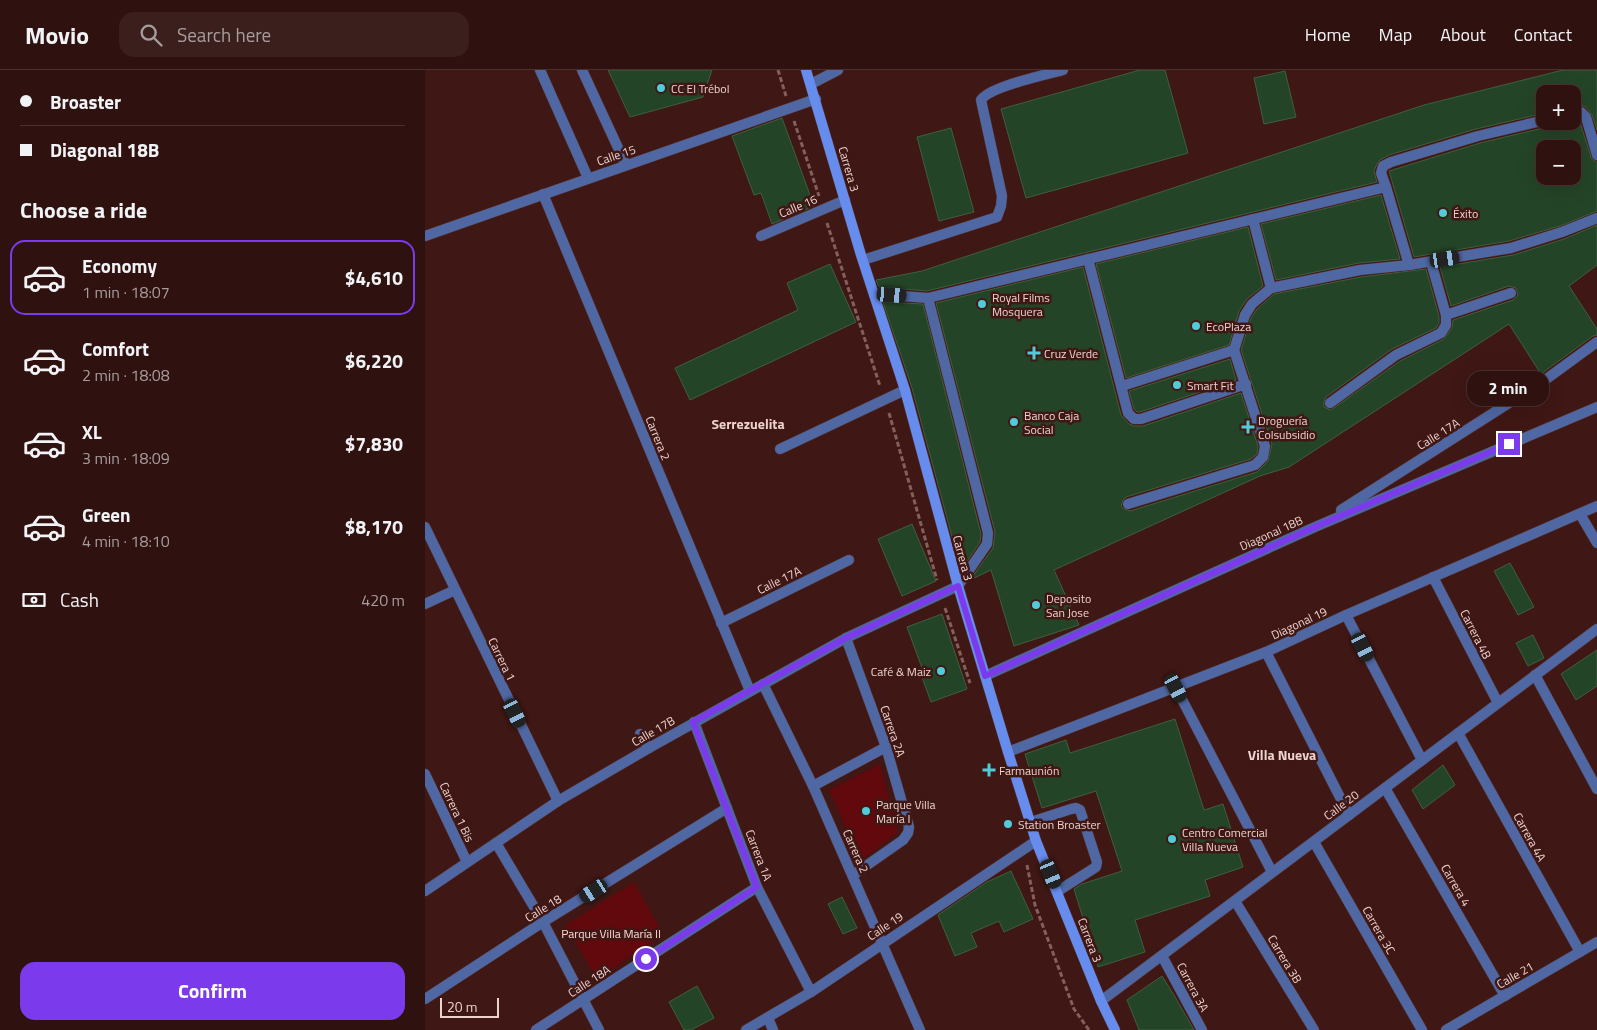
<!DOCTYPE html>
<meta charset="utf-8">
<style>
body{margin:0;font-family:"Titillium Web",sans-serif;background:#3b1f1d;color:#f1f3f6;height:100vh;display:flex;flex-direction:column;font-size:19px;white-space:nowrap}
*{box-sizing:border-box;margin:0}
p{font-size:16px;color:#a79d9e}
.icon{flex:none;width:28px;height:28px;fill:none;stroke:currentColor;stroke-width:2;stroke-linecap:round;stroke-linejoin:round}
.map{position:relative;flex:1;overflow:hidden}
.panel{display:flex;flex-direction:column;background:#2f110f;width:425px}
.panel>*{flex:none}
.guide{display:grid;align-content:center;height:110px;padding:0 20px;background:#2f110f}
.controls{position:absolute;left:1111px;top:15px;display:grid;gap:10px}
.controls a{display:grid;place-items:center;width:45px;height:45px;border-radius:10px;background:#2f110f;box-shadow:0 5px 20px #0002,0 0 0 1px #4a312f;font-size:25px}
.scale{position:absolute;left:15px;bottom:12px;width:59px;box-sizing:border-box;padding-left:5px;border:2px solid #edd2ce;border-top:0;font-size:14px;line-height:18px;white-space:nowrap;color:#edd2ce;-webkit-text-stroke:4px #3f1714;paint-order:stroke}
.end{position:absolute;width:22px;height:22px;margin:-11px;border:6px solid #7c3aed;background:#fff;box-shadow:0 0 0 2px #fff}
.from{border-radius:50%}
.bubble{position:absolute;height:35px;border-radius:15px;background:#2f110f;box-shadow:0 5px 20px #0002,0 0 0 1px #4a312f;font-size:16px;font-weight:700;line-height:35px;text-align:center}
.car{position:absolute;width:15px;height:30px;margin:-15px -8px;border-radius:6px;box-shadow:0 0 4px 1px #0007;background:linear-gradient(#222 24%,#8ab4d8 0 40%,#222 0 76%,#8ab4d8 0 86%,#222 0)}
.guide b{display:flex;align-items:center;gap:18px;height:48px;font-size:19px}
.guide b+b{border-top:1px solid #4a312f}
.guide i{width:12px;height:12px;background:#f1f3f6}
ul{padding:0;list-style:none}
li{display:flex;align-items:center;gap:15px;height:75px;margin:0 10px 8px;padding:0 10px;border:2px solid transparent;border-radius:15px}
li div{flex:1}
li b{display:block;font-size:19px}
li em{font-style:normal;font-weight:700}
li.selected{border-color:#7c3aed}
li>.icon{width:45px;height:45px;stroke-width:1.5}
h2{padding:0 20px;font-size:22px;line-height:60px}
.pay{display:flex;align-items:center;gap:12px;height:55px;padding:0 20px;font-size:19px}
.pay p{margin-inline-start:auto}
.button{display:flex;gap:10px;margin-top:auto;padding:10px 20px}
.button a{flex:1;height:58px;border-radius:15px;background:#7c3aed;color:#fff;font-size:20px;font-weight:700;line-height:58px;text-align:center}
header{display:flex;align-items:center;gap:30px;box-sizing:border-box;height:70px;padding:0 25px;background:#2f110f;border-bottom:1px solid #4a312f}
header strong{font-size:24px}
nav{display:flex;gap:28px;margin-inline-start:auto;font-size:18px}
.search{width:350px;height:45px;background:#3b1f1d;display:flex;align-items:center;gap:12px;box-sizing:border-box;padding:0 18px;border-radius:15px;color:#a79d9e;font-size:19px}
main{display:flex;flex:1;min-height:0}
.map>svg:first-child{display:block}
.green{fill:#61090d}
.building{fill:#244427;stroke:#3e5f40;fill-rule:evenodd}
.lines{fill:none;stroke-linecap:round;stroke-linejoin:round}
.lane-casing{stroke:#5b3532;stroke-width:11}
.street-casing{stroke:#5b3532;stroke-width:11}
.secondary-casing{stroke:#5b3532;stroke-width:11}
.path{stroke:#83605d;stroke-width:3;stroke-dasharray:5 2.5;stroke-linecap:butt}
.lane{stroke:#4f68a4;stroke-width:10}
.street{stroke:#4f68a4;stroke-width:10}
.secondary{stroke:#668ced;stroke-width:10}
.route{stroke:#7c3aed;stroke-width:6}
.poi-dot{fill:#52cbd9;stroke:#3f1714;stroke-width:2}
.labels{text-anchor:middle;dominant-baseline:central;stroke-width:5;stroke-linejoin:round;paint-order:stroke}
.poi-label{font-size:12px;fill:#edd2ce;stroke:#3f1714;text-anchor:start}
.street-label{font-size:12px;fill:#edd2ce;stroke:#3f1714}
.park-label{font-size:12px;fill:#fbd9d5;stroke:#3f1714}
.neighbourhood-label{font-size:14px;font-weight:bold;fill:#edd2ce;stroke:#3f1714}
</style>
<header>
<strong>Movio</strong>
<div class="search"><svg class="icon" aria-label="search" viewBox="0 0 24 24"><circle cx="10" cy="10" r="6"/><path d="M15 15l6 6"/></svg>Search here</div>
<nav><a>Home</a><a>Map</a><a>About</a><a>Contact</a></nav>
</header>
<main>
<section class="panel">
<div class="guide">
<b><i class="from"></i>Broaster</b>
<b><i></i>Diagonal 18B</b>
</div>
<h2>Choose a ride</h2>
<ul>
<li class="selected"><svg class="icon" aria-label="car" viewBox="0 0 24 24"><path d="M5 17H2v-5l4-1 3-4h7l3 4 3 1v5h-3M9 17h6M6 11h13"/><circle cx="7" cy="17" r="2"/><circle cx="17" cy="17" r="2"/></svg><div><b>Economy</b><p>1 min · 18:07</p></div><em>$4,610</em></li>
<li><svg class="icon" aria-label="car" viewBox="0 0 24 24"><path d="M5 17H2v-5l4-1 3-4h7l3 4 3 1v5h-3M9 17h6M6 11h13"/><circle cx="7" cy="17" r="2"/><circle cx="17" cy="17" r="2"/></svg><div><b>Comfort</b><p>2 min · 18:08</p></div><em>$6,220</em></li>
<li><svg class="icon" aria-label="car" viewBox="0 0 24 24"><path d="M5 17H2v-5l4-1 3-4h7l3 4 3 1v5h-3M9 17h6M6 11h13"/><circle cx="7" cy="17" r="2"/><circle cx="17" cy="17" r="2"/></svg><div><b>XL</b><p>3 min · 18:09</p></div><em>$7,830</em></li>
<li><svg class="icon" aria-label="car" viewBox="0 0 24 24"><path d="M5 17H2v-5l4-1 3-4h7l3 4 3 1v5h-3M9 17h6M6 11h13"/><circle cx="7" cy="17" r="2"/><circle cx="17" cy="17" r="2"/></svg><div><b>Green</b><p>4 min · 18:10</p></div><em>$8,170</em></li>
</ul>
<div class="pay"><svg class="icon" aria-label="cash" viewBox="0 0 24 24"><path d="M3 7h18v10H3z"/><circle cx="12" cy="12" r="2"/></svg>Cash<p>420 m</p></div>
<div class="button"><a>Confirm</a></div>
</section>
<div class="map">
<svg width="1172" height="960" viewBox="0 0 1172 960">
<rect width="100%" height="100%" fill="#3f1714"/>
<!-- green -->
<g class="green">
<path d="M455 694 473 762 436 791 404 720Z"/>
<path d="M209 812 238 864 172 910 141 855Z"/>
</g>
<!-- building -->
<g class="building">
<path d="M183 0H287L278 27 205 47Z"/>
<path d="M715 0H740L763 83 601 128 576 39Z"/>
<path d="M1138 0H1172V60L1167 45 1161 37 1156 35 1148 36V24H1120V43L1051 59 964 85 955 90 952 94 949 101 952 112 502 221 454 217 451 210 497 201 999 35Z"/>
<path d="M860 1 871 47 839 54 829 8Z"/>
<path d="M357 48 389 136 347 154 336 123 329 125 307 66Z"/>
<path d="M1154 49 1166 87 1168 90 1172 92V141L1135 156 1084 171 989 187 964 101 1055 73 1122 57 1127 51H1148V50ZM1120 79H1148V106H1120Z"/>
<path d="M526 58 549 142 514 151 492 67Z"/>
<path d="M956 125 975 189 934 193 851 210 836 154Z"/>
<path d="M1172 155V195L1144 216 1172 259V265L1168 266 1116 304 1084 254 864 397 835 406 629 500 654 555 589 576 566 500 545 510 568 478 570 462 511 233 658 197 696 345 704 354 709 356H718L816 323 833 376 832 384 826 389 701 427 698 430 696 436 699 439 705 441 832 402 843 391 847 374 816 280 826 248 832 239 849 224 936 207 1001 199 1014 246V253L1011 258 967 279 901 327 899 331V337L906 340 975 291 1019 269 1027 258 1028 250 1088 230 1093 225 1091 218 1084 216 1026 236 1015 197 1088 185 1139 169Z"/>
<path d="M823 157 838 216 822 229 814 241 804 275 701 308 671 194Z"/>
<path d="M405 194 431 252 265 330 250 298 373 240 362 213Z"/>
<path d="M458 232 498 234 556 464 555 472 536 500 487 318Z"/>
<path d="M805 289 811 310 715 342H712L709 339 704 321Z"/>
<path d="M487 454 511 511 477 526 453 469Z"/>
<path d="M1085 493 1109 537 1093 545 1069 501Z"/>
<path d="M517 544 542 619 506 632 494 599 497 598 482 557Z"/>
<path d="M1108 565 1119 588 1103 596 1091 573Z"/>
<path d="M1172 580V616L1151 630 1136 604Z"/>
<path d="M750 649 779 740 798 734 818 797 780 810 785 826 710 850 720 882 673 897 649 819 657 814 697 801 671 721 617 738 600 684 641 670 645 683Z"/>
<path d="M1018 695 1030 715 998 739 987 720Z"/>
<path d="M586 801 608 849 579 862 574 851 546 863 552 877 530 886 513 845 562 812Z"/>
<path d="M417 827 432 858 418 864 403 834Z"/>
<path d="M737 906 749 925 769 960H714L702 930Z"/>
<path d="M272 916 289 948 266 960H259L244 932Z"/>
</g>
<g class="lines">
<defs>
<g id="lane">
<path d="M1148 43 1156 42 1161 47 1172 85"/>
<path d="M961 117 984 195"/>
<path d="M828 149 846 218 935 200 984 195 1086 178 1137 162 1172 148"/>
<path d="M663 189 703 343 709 349H716L821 314"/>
<path d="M438 190 572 147 576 136 577 126 556 30C565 16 621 5 638 0"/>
<path d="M449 224 503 228 961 117 956 103 958 96 966 92 1053 66 1120 50"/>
<path d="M503 228 563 463 562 474 533 516"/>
<path d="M1021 245 1086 223"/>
<path d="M809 280 820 245 827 234 846 218"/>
<path d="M697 316 809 280 840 376 838 387 830 395 703 434"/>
<path d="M905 333 971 285 1016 263 1021 255V245L1006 192"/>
<path d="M355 379 480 320"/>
<path d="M215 664 224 678"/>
<path d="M606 752 646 739 651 738 655 740 672 792 671 797 633 821"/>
</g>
<g id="street">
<path d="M115 0 163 108"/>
<path d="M157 0 201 95"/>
<path d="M386 14 413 0"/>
<path d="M118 124 325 621"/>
<path d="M0 166 391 29"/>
<path d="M336 166 420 130"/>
<path d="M916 440 1120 310 1172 272"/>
<path d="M1155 444 1172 473"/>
<path d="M0 457 133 731"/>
<path d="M1008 507 1073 633"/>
<path d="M0 534 30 520"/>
<path d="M921 545 997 690"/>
<path d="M296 553 424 490"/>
<path d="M421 568 461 677 484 757 483 763 478 770 428 805"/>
<path d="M841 582 924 745"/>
<path d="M1110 605 1172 719"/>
<path d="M560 606 890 457 1172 337"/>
<path d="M338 614 388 716 495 960"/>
<path d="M751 618 847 802"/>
<path d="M269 652 332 817 386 922"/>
<path d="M1033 663 1155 882"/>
<path d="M583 682 841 582 921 545 1172 436"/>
<path d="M0 704 42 792"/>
<path d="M388 716 461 677"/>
<path d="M960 718 1080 926"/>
<path d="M889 772 997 960"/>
<path d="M71 773 118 852 174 960"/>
<path d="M0 821 133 731 224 678 421 568 533 516"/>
<path d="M810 831 889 960"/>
<path d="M737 886 777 960"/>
<path d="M0 929 118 852 302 738"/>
<path d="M676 931 1172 559"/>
<path d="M343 948 348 960"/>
<path d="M111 960 332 817"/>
<path d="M321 960 386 922 611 771"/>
<path d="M1021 960 1172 872"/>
</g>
<path id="secondary" d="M381 0 436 185 480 320 533 516 583 682 611 771 676 931 690 960"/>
</defs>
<!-- lane casing -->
<use href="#lane" class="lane-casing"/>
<!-- street casing -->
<use href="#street" class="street-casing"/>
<!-- secondary casing -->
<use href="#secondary" class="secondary-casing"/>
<!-- path -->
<g class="path">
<path d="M353 0 361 26"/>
<path d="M369 51 394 126"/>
<path d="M402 153 455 316"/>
<path d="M464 343 512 510"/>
<path d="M520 538 545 613"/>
<path d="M602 795 610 835 649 939 664 960"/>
</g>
<!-- lane -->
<use href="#lane" class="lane"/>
<!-- street -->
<use href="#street" class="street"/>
<!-- secondary -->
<use href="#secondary" class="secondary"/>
</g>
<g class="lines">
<!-- route -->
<path class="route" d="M221 889 332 817 268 652 421 568 533 516 560 606 890 457 1084 374"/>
</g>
<!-- markers -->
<g class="poi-dot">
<circle cx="236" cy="18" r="5"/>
<circle cx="1018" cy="143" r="5"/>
<circle cx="557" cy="234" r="5"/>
<circle cx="771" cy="256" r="5"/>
<path d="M606.5 275.5h5v5h5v5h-5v5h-5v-5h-5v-5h5z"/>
<circle cx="752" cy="315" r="5"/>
<circle cx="589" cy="352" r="5"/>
<path d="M820.5 349.5h5v5h5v5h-5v5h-5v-5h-5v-5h5z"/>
<circle cx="611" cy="535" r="5"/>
<circle cx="516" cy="601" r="5"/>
<path d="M561.5 692.5h5v5h5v5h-5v5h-5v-5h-5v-5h5z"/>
<circle cx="441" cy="741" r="5"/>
<circle cx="583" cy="754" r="5"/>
<circle cx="747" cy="769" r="5"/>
</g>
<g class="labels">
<!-- poi labels -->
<g class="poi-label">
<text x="246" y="18">CC El Trébol</text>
<text x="1028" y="143">Éxito</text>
<text x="567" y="227">Royal Films<tspan x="567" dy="14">Mosquera</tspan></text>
<text x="781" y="256">EcoPlaza</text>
<text x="619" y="283">Cruz Verde</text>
<text x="762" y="315">Smart Fit</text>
<text x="599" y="345">Banco Caja<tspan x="599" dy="14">Social</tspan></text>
<text x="833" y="350">Droguería<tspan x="833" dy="14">Colsubsidio</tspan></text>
<text x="621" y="528">Deposito<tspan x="621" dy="14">San Jose</tspan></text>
<text x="506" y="601" text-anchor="end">Café &amp; Maiz</text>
<text x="574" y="700">Farmaunión</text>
<text x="451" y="734">Parque Villa<tspan x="451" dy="14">María I</tspan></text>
<text x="593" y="754">Station Broaster</text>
<text x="757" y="762">Centro Comercial<tspan x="757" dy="14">Villa Nueva</tspan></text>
</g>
<!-- street labels -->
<g class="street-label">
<text transform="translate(191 85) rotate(-19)">Calle 15</text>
<text transform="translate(424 99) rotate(74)">Carrera 3</text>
<text transform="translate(373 136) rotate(-23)">Calle 16</text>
<text transform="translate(1013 364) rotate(-32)">Calle 17A</text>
<text transform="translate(233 368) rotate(68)">Carrera 2</text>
<text transform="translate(846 463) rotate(-24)">Diagonal 18B</text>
<text transform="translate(538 488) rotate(75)">Carrera 3</text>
<text transform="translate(354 510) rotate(-26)">Calle 17A</text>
<text transform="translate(874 553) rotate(-25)">Diagonal 19</text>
<text transform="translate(1051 564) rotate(63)">Carrera 4B</text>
<text transform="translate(77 589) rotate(64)">Carrera 1</text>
<text transform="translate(228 661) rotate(-30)">Calle 17B</text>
<text transform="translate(468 661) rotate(71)">Carrera 2A</text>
<text transform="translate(916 735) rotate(-37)">Calle 20</text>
<text transform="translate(32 742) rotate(65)">Carrera 1 Bis</text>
<text transform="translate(1105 767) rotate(61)">Carrera 4A</text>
<text transform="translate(431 781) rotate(66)">Carrera 2</text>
<text transform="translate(334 785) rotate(69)">Carrera 1A</text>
<text transform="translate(1031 815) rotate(60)">Carrera 4</text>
<text transform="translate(118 838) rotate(-32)">Calle 18</text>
<text transform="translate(460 856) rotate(-34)">Calle 19</text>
<text transform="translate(954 860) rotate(60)">Carrera 3C</text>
<text transform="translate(665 870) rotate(69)">Carrera 3</text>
<text transform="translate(860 889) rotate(59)">Carrera 3B</text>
<text transform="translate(1090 905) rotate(-30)">Calle 21</text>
<text transform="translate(164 911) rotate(-33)">Calle 18A</text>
<text transform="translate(768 917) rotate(62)">Carrera 3A</text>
</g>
<!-- park labels -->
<g class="park-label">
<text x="186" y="863">Parque Villa María II</text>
</g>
<!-- neighbourhood labels -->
<g class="neighbourhood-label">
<text x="323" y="353">Serrezuelita</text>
<text x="857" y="684">Villa Nueva</text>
</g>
</g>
</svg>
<div class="controls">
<a>+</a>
<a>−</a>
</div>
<div class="scale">20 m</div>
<i class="end from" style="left:221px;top:889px"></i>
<i class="end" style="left:1084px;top:374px"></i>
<div class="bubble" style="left:1042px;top:301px;width:82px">2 min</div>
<i class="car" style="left:1020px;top:189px;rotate:81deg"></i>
<i class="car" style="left:467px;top:225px;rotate:94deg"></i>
<i class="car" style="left:938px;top:577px;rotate:153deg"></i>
<i class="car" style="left:751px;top:618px;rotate:152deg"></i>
<i class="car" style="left:90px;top:643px;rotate:154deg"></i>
<i class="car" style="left:626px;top:804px;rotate:157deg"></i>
<i class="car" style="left:169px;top:821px;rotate:238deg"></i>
</div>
</main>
